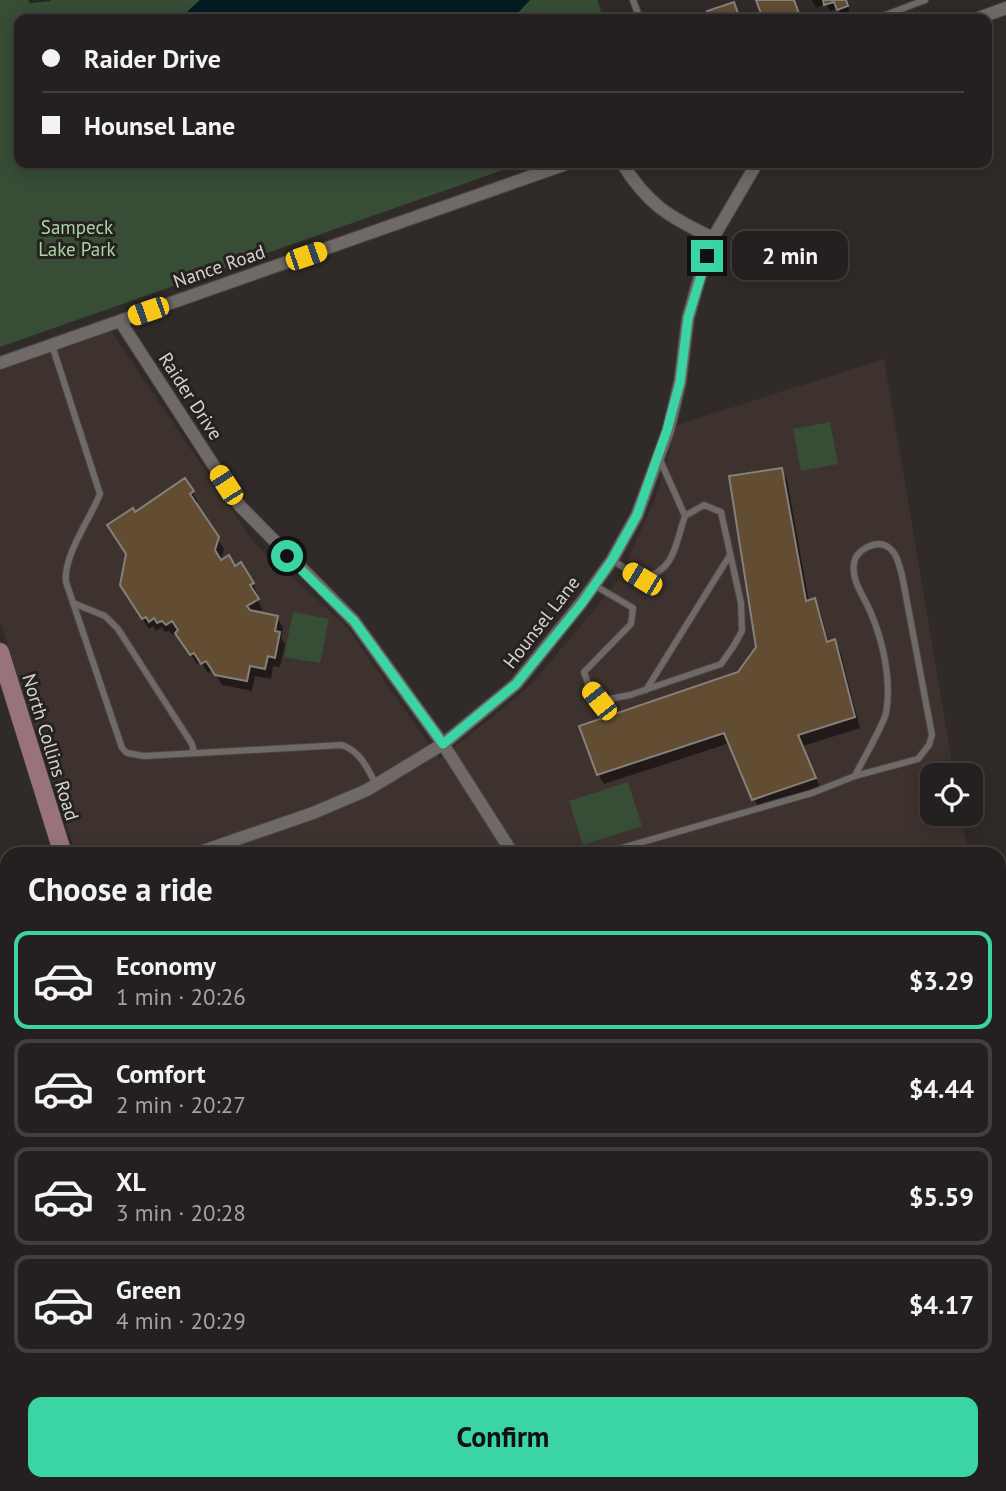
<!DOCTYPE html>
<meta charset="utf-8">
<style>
body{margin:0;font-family:"PT Sans",sans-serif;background:#302d2c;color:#f1f3f6;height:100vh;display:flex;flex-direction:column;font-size:26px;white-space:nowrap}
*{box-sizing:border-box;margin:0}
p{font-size:23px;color:#a3a3a4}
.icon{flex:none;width:38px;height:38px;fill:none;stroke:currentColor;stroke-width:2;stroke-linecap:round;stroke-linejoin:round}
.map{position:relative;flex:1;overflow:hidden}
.drawer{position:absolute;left:0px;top:847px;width:1006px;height:644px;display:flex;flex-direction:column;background:#24201f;border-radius:21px 21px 0 0;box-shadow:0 4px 18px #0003,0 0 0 2px #413e3d}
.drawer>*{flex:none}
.hud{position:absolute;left:14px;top:14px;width:978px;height:154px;border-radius:14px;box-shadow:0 4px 18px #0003,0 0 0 2px #413e3d;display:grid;align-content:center;height:154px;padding:0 28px;background:#24201f}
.buttons{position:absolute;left:920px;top:763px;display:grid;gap:14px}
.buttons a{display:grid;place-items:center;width:63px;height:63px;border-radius:14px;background:#24201f;box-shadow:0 4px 18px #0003,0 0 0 2px #413e3d;font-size:35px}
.end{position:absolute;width:32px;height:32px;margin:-16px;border:9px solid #3ad4a5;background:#111;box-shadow:0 0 0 4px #111}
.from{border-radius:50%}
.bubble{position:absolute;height:49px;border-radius:14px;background:#24201f;box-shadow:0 4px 18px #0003,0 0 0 2px #413e3d;font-size:23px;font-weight:700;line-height:49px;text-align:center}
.car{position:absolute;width:21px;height:42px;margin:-21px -10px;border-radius:9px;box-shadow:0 0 5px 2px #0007;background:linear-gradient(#f5c518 24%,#345 0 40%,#f5c518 0 76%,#345 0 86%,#f5c518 0)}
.hud b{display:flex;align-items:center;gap:24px;height:66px;font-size:26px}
.hud b+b{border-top:2px solid #413e3d}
.hud i{width:18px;height:18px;background:#f1f3f6}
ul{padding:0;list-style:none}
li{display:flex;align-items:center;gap:21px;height:98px;margin:0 14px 10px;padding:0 14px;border:4px solid #413e3d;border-radius:14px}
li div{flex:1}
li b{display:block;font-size:26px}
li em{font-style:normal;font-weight:700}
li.current{border-color:#3ad4a5}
li>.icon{width:63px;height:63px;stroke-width:1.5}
h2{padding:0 28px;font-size:32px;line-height:84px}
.action{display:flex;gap:14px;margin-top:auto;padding:14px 28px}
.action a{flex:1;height:80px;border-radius:14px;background:#3ad4a5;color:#111;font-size:28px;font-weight:700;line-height:80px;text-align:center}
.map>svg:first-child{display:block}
.built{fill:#3e322e}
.green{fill:#374d36}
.water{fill:#001c22}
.shadow{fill:#0007}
.building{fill:#624c32;stroke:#84807b;stroke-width:2}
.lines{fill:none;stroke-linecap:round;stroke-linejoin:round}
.lane-casing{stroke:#494644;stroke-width:8}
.street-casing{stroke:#494644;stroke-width:14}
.secondary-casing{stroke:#494644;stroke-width:19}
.lane{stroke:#6f6967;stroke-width:6}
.street{stroke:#6f6967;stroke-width:12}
.secondary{stroke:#99737b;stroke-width:18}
.route{stroke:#3ad4a5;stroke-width:9}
.labels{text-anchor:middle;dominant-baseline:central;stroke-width:6;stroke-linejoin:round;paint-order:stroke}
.park-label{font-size:19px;fill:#a9d5a6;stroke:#262220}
.street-label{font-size:19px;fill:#d6d3d2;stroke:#262220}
</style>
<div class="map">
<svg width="1006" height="1491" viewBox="0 0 1006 1491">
<rect width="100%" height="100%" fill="#302b29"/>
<!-- built -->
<g class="built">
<path d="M109 328 254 543 347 627 439 759 515 699 537 678 618 581 655 499 677 425 884 359 954 775H933V814H961L968 854H76L0 621V369Z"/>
<path d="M999 1045 1006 1086V1491H274L271 1484H999Z"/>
</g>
<!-- green -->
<g class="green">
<path d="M0 0H597L604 19H19V163H523L0 347Z"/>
<path d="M830 422 838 464 801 471 793 429Z"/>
<path d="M293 612 329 619 320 663 284 657Z"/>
<path d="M628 782 642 826 583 845 569 801Z"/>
<path d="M7 1282V1484H234L236 1491H0V1284Z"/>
</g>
<!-- water -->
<path class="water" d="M200 0H530L512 19H179Z"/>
<!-- shadow -->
<g class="shadow">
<path d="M28 0H51V1L30 3Z"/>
<path d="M812 0H846L850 13 842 15 838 8 830 11 826 4 816 8Z"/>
<path d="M781 470 787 480 809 602 814 600 820 610 829 643 835 641 840 651 860 728 803 746 820 788 759 809 730 743 604 784 598 774 739 673 758 647Z"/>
<path d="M192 492 198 502 195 504 224 549 220 563 235 568 241 564 258 594 255 596 263 610 258 613 277 617 283 628 281 638 285 644 280 667 273 666 271 679 255 676 252 691 222 685 213 670 208 673 201 662 197 664 177 632 173 635 169 631 165 632 162 627 156 631 153 626 149 629 128 596 135 514Z"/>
<path d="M7 964V985L0 987V966Z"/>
<path d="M0 1219 7 1237V1259L0 1261Z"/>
<path d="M477 1484H534L525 1491H488Z"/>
</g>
<!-- building -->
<g class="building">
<path d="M756 0H794L801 19H763Z"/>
<path d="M823 0H846L848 6 837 10 834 2 824 5Z"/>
<path d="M734 2 740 19H710L707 11Z"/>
<path d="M782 468 806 601 815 598 827 642 835 639 855 717 798 735 816 778 752 800 724 733 597 775 579 726 738 672 756 647 729 476Z"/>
<path d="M185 478 194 491 190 494 219 537 215 550 221 560 229 555 235 566 241 562 254 583 250 585 259 599 247 606 250 610 278 616 275 631 280 632 275 658 268 656 265 669 250 666 247 681 215 675 206 661 201 664 194 653 190 655 175 633 178 630 172 621 166 625 162 621 157 623 154 618 149 622 146 617 142 619 120 585 126 554 107 525 133 508 135 512Z"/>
<path d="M7 962V978L0 980V964Z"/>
<path d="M0 1218 7 1237V1251L0 1254Z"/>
<path d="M487 1484H516L513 1491H501Z"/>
</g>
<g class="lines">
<defs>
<g id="lane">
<path d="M633 0 640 19"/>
<path d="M875 19 925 0"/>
<path d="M52 345 100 494C90 519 63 556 66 582L122 748 127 753 144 756 342 745C361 752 367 768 376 784"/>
<path d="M660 460 685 516"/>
<path d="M594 585 633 608 631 624 584 672 590 689 599 701 630 695 721 664 733 647 742 631 741 603 721 512 704 505 685 516C675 544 676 570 642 579L612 560"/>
<path d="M73 603 105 616 118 629 192 744 194 753"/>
<path d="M646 690 730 555"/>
<path d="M601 854 812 793 855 776 918 759 929 745 932 735 902 575C899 565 897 553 888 547 876 539 856 550 854 563 851 581 864 596 871 613 883 642 892 681 886 713 883 726 862 761 855 776"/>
<path d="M462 1484 475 1491"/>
<path d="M701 1491 702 1484"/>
</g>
<g id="street">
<path d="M976 19 1006 8"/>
<path d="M622 163C648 205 669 217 713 238"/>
<path d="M120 321 240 506 354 621 443 744 513 854"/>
<path d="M0 363 569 163"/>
<path d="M194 854 313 813 367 790 443 744 516 684 582 602 612 560 637 515 668 431 680 382 688 318 701 273 713 238 757 163"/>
<path d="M0 923 7 921"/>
<path d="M738 1491 739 1484"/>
</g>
<g id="secondary">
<path d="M0 652 63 854"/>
<path d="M251 1484 254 1491"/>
</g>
</defs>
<!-- lane casing -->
<use href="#lane" class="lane-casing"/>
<!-- street casing -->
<use href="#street" class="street-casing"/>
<!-- secondary casing -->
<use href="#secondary" class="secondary-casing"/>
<!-- lane -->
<use href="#lane" class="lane"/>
<!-- street -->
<use href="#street" class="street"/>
<!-- secondary -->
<use href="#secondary" class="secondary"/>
</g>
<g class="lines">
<!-- route -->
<path class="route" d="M287 556 354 621 443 744 516 684 582 603 612 560 637 515 667 430 680 382 688 318 707 256"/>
</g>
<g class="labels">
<!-- park labels -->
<g class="park-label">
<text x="77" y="227">Sampeck<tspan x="77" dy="22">Lake Park</tspan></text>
</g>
<!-- street labels -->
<g class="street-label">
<text transform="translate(219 266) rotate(-19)">Nance Road</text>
<text transform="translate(191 396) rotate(57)">Raider Drive</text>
<text transform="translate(541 622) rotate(-52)">Hounsel Lane</text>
<text transform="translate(51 747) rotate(73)">North Collins Road</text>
</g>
</g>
</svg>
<div class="buttons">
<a><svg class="icon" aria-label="locate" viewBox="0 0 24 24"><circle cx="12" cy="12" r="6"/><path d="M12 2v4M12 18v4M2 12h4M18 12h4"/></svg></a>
</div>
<i class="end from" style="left:287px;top:556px"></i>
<i class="end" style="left:707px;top:256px"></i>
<div class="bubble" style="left:732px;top:231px;width:116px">2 min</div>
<i class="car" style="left:306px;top:256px;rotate:71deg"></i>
<i class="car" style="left:148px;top:311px;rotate:251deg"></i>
<i class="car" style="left:226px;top:485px;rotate:327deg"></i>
<i class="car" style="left:642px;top:579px;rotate:301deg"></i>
<i class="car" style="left:599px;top:701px;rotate:322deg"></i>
<div class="hud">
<b><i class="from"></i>Raider Drive</b>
<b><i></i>Hounsel Lane</b>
</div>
<section class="drawer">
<h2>Choose a ride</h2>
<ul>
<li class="current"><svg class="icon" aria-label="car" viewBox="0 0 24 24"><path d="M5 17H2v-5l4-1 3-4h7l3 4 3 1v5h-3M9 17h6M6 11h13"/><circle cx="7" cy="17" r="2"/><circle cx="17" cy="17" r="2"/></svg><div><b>Economy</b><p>1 min · 20:26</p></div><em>$3.29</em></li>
<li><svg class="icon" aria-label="car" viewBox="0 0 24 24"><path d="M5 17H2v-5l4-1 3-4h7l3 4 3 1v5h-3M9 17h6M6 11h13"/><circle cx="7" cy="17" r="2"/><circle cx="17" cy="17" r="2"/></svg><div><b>Comfort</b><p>2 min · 20:27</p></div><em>$4.44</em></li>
<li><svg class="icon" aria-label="car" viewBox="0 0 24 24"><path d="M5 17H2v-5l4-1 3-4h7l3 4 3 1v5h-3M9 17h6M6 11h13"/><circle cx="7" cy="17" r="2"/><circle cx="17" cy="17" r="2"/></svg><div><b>XL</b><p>3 min · 20:28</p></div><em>$5.59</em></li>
<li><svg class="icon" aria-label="car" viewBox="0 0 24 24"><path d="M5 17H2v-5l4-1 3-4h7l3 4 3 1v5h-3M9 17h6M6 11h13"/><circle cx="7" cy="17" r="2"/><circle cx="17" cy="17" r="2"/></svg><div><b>Green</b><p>4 min · 20:29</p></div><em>$4.17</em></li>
</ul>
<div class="action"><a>Confirm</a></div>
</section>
</div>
